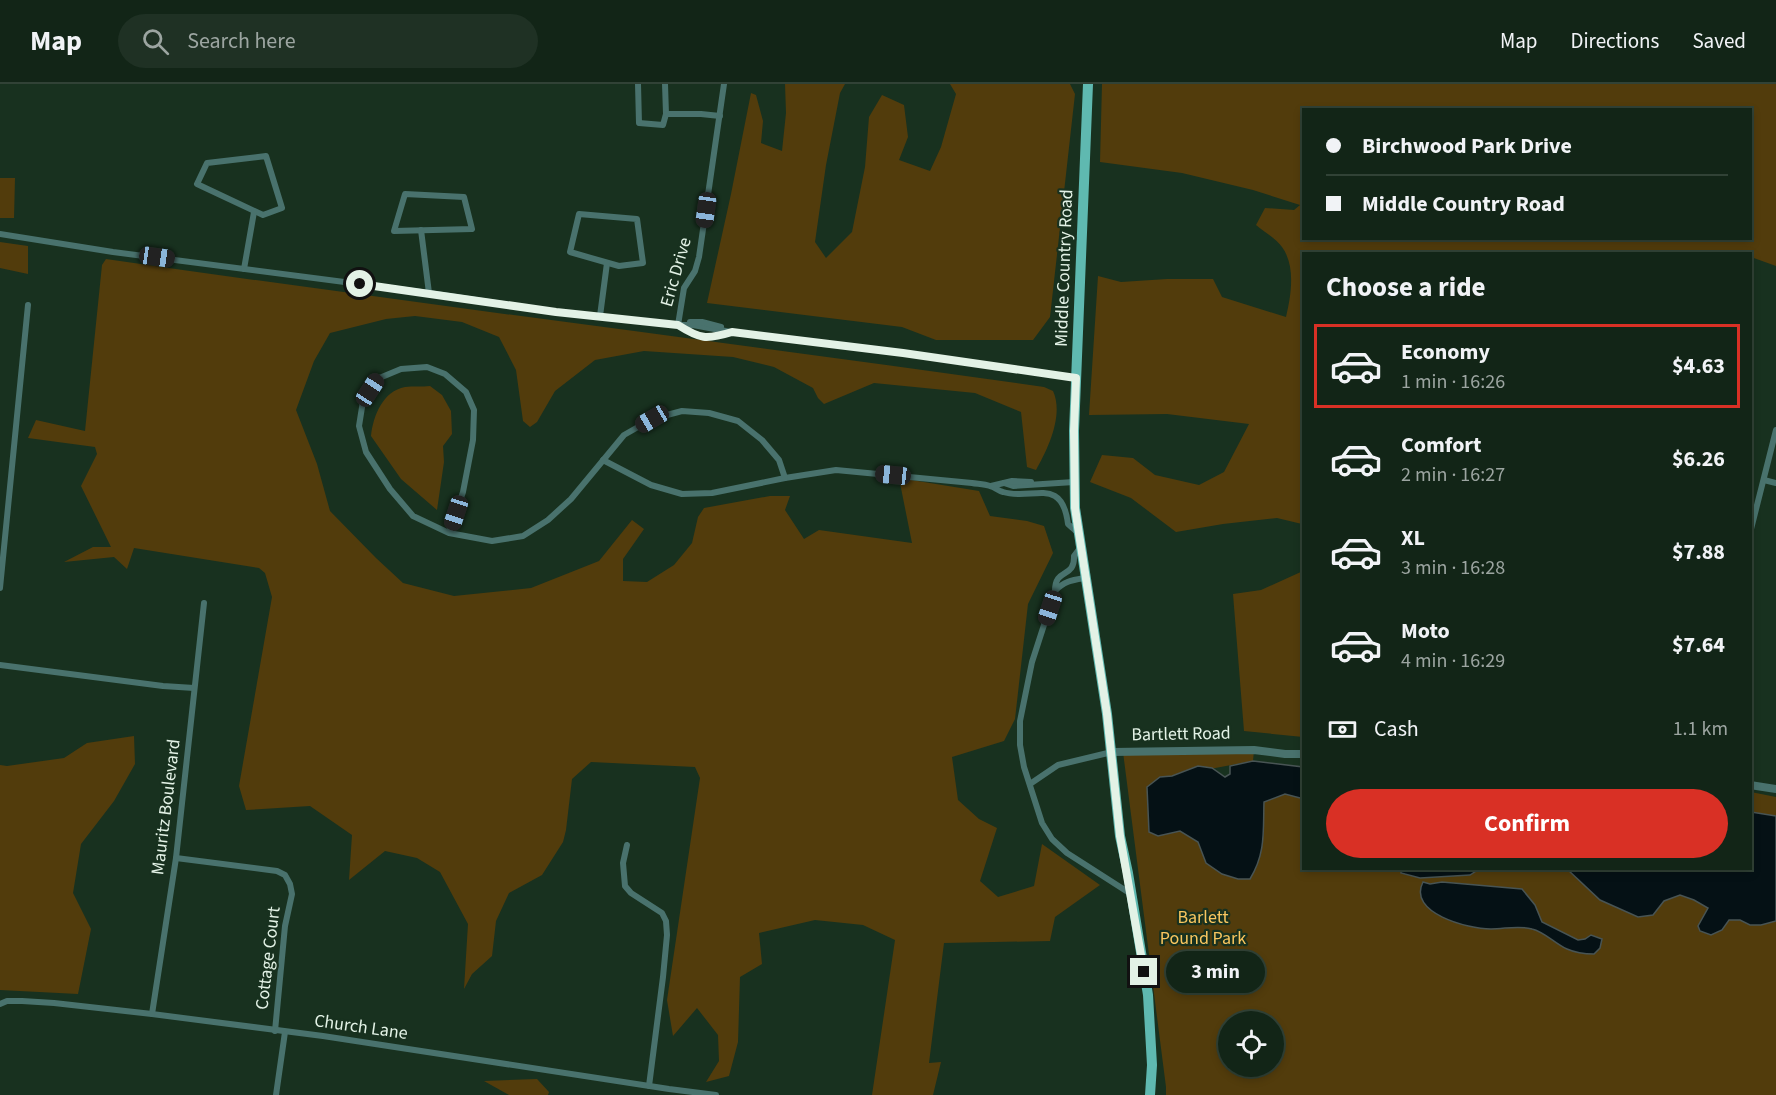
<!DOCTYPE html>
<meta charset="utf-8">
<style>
body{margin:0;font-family:"Source Sans 3",sans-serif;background:#1f3124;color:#f1f3f6;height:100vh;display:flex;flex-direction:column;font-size:22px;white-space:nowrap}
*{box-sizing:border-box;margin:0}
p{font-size:20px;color:#9ca5a1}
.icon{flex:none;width:33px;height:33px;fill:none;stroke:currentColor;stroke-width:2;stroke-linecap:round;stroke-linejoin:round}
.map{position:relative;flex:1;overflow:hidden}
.panel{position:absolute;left:1302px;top:168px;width:450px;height:618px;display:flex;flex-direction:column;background:#122517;border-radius:0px;box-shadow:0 3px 9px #0003,0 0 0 2px #314236}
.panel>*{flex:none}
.banner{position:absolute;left:1302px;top:24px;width:450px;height:132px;border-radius:0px;box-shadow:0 3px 9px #0003,0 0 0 2px #314236;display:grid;align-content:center;height:132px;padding:0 24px;background:#122517}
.controls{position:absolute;left:1218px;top:927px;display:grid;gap:12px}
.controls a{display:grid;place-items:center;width:66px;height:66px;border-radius:50%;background:#122517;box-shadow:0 3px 9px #0003,0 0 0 2px #314236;font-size:30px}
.end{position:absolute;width:27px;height:27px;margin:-14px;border:8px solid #e3f2e6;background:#111;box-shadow:0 0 0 3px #111}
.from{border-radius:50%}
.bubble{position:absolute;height:42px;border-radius:21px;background:#122517;box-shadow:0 3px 9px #0003,0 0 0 2px #314236;font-size:20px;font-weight:700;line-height:42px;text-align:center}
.car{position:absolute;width:18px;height:36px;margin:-18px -9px;border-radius:8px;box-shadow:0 0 4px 2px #0007;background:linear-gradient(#222 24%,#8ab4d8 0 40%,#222 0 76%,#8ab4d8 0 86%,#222 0)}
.banner b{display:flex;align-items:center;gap:21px;height:57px;font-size:22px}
.banner b+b{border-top:2px solid #314236}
.banner i{width:15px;height:15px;background:#f1f3f6}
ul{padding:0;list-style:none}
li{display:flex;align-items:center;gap:18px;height:84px;margin:0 12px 9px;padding:0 12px;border:3px solid transparent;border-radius:0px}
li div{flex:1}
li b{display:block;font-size:22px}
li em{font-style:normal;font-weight:700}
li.on{border-color:#d93025}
li>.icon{width:54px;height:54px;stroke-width:1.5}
h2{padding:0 24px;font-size:27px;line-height:72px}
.pay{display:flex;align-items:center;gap:15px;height:66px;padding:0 24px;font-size:22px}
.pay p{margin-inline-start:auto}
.primary-button{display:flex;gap:12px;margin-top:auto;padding:12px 24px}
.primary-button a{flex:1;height:69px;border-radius:36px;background:#d93025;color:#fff;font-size:24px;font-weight:700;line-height:69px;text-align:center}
header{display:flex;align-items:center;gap:36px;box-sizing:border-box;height:84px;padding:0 30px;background:#122517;border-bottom:2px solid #314236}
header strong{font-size:28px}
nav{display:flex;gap:33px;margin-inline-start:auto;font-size:21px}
.search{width:420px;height:54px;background:#1f3124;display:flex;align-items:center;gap:15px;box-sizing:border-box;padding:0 21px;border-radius:33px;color:#9ca5a1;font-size:22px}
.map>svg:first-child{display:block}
.green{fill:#523c0c;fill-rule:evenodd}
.water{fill:#051115;stroke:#485454;stroke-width:1.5}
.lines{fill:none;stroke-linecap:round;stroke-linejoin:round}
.minor{stroke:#49726d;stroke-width:6}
.tertiary{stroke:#49726d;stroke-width:8}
.primary{stroke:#5fb9b0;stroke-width:10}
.route{stroke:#e3f2e6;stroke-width:8}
.labels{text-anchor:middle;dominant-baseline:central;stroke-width:4.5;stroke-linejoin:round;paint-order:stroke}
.street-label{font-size:18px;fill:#e3f2e6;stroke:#18311f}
.park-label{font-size:18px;fill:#f9c65f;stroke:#18311f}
</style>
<header>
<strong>Map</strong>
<div class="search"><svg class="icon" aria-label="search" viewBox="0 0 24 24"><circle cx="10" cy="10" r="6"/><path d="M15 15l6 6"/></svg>Search here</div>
<nav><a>Map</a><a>Directions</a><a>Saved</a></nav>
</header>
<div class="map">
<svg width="1776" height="1011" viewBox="0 0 1776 1011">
<rect width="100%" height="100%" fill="#18311f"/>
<!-- green -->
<g class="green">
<path d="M785 0H845L840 9 826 81 815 158 826 174 852 148 865 83 869 33 882 11 904 21 908 53 899 76 930 87 941 63 956 10 950 0H1070L1075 10 1050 233 1033 256H936L902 243 707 219 731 110 751 9 756 11 763 37 761 59 782 67 786 29Z"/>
<path d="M1102 0H1776V182L1751 173 1750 170H1450L1440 166 1437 170 1405 169 1402 168 1399 170H1304L1303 444 1302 440 1277 434 1223 440 1176 448 1131 414 1090 398 1102 371 1133 374 1155 391 1199 401 1224 388 1249 340 1167 330 1089 331 1098 192 1121 198 1167 195H1213L1222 213 1286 233C1291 212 1296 182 1282 163 1276 154 1264 148 1256 141L1265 124 1294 126 1300 121 1253 106 1182 89 1100 78ZM1304 26H1750V154H1304Z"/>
<path d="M0 94H15L14 134H0Z"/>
<path d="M0 158 28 162V190L0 184Z"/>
<path d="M106 175C419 220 732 259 1044 303L1053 307C1064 331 1048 365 1036 386L1027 383 1021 328 975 309 874 299 824 320 818 314 813 304 774 283 733 273 644 267 595 276 555 307 537 338 530 343 523 337 516 286 499 253 462 238 415 232 386 235 330 249 314 277 296 326 317 380 330 427 376 474 403 499 454 512 531 504 599 477 632 436 644 445 623 475V497L647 498 674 481 692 459 698 433 704 424 770 412H790L785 426 804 455 819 446 912 459 899 394 979 407 990 432 1027 437 1044 442 1053 469 1028 520 1015 635 1004 657 952 673 958 716 979 735 997 744 980 797 998 813 1034 802 1042 760 1100 801 1055 833 1050 857 944 859 929 979 941 978 933 1011H872L895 856 863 841 815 836 759 849 762 880 740 893 738 958 729 992 706 998 719 977 718 951 697 924 673 952 667 916 700 694 695 683 591 678 572 695 566 746 563 758 542 791 509 809 496 837 492 872 472 890 464 905 468 840 440 788 417 774 385 767 349 796 352 751 310 722 246 726 239 702 272 513 265 489 259 484 134 464 127 485 114 473 64 478 93 463H111L81 402 97 370 95 363 28 354 36 336 85 347 102 181Z"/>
<path d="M430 302 442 311 451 327 452 350 443 362 444 378 437 426 401 395 371 352C373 332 383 307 405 303 413 302 422 303 430 302Z"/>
<path d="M1303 487V653L1244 647 1233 510 1261 506Z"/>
<path d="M134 652 135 680 114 717 81 760 73 809 91 845 78 910 0 906V681L7 682 64 674 87 659Z"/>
<path d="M1254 666 1253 677 1172 692 1147 704 1149 748 1180 747 1198 758 1206 779 1261 679 1303 683 1304 784H1750L1751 708 1776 713V1011H1166V1003L1123 668ZM1228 938H1274V982H1228Z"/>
<path d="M537 995 549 1008 548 1011H509L484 997Z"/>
</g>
<!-- water -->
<g class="water">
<path d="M1253 677 1303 683 1304 715 1285 710 1264 718C1263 747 1266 769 1250 795H1238L1222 790 1206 779 1198 758 1180 747 1158 752 1149 748 1147 703 1160 693 1172 692 1198 682 1212 684 1225 693 1230 690V682Z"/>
<path d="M1751 728 1776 732V837L1761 841H1750L1740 836H1729L1722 846 1711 851 1700 847 1698 842 1708 824 1694 816 1680 811 1664 817 1653 831 1638 833 1600 816 1567 785 1750 784Z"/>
<path d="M1401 785V784L1476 785V787L1470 791 1420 794 1401 789Z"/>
<path d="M1423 798 1430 800 1442 798 1522 805 1535 821 1542 838 1578 856 1585 855 1591 851 1602 855 1600 864 1594 870C1585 870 1576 869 1567 865 1555 860 1545 848 1532 845 1518 841 1505 845 1491 845 1468 845 1407 829 1423 798Z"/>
</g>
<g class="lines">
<!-- minor -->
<g class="minor">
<path d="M638 0 639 39 663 41 666 30 665 0"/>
<path d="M666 30H701L720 32"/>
<path d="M266 72 282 124 263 131 197 100 207 79Z"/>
<path d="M405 110 464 113 472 145 394 147Z"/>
<path d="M579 130 637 135 643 179 619 182 570 168Z"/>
<path d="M421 146 429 209"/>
<path d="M0 150 113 168 429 209 556 228 678 241H693L731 248 903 269 1076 294"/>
<path d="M244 185 254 128"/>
<path d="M600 232 607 179"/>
<path d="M690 238H702L721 243"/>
<path d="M678 241 684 204 695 187 699 173 724 0"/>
<path d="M678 241C699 254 707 256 730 248"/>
<path d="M603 376 651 401 682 410 712 409 785 394 836 386 972 399C977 400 984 400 990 402 995 403 998 407 1003 408 1032 417 1062 391 1068 440L1077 448"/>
<path d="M1764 396 1776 399"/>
<path d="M1004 399 1013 402 1074 398"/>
<path d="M991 402 1012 397 1031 398"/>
<path d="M449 449 463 408 473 356 474 326 466 308 445 290 427 283 401 285 377 295 363 317 359 342 366 368 390 405 413 432 449 449 492 457 523 452 548 436 571 415 624 351 652 335 682 327 709 329 738 337 762 356 779 376 785 394"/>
<path d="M1750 449 1776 346"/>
<path d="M1080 464 1074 472C1075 495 1055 483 1055 507L1032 578 1020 637V661L1024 683 1042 739 1052 755 1067 769 1131 810"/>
<path d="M0 504 28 221"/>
<path d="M1055 507C1064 497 1073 496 1085 494"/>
<path d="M0 581 163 602 194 604"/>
<path d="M1030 700 1058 681 1112 668"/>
<path d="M627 761 623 779 625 802 631 809 662 829 666 837 667 851 663 893 649 1002"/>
<path d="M176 774 277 787 285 791 290 800 292 810 285 842 275 947"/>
<path d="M0 920 7 917H22L54 919 152 930 323 952 669 1005 716 1011"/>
<path d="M152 930 176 774 204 519"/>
<path d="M276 1011 285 948"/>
</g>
<!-- tertiary -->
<g class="tertiary">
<path d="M1112 668 1254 666 1285 670H1304"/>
<path d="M1750 701 1776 705"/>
</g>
<!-- primary -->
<path class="primary" d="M1088 0 1074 347 1075 424 1107 630 1120 752 1128 789 1148 911 1152 981 1150 1011"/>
</g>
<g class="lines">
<!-- route -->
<path class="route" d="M360 200 556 228 678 241C700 255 706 256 732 248L903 269 1076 294 1074 347 1075 424 1107 630 1120 752 1144 888"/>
</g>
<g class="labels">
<!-- street labels -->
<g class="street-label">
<text transform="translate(1064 184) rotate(-88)">Middle Country Road</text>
<text transform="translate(676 188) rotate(-74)">Eric Drive</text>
<text transform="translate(1181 650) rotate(-1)">Bartlett Road</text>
<text transform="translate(166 723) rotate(-83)">Mauritz Boulevard</text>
<text transform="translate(268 874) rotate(-83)">Cottage Court</text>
<text transform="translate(361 943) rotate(8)">Church Lane</text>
</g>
<!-- park labels -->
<g class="park-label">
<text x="1203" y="833">Barlett<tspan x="1203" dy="21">Pound Park</tspan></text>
</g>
</g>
</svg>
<div class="controls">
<a><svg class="icon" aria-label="locate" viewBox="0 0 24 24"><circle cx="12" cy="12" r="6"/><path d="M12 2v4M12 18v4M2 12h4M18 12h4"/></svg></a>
</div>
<i class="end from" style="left:360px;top:200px"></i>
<i class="end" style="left:1144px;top:888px"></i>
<div class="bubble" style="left:1166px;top:867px;width:99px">3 min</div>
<i class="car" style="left:706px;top:126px;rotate:188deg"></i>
<i class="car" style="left:157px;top:173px;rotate:98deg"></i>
<i class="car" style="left:370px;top:306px;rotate:33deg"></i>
<i class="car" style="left:652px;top:335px;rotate:240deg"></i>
<i class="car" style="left:893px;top:391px;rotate:276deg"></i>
<i class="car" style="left:456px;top:429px;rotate:198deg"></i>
<i class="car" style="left:1050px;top:524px;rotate:198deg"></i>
<div class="banner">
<b><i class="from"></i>Birchwood Park Drive</b>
<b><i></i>Middle Country Road</b>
</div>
<section class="panel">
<h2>Choose a ride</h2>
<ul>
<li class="on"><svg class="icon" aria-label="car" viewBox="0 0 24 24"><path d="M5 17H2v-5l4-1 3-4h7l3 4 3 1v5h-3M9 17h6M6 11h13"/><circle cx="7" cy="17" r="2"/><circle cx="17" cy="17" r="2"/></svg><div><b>Economy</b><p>1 min · 16:26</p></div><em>$4.63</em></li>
<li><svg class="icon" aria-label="car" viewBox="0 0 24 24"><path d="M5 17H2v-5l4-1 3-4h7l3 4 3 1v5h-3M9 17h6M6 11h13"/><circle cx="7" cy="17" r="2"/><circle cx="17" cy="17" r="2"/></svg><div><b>Comfort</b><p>2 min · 16:27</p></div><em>$6.26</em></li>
<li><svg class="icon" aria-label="car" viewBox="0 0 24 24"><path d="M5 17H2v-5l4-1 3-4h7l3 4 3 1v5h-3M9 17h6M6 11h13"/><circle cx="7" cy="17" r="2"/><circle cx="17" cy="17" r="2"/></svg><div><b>XL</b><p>3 min · 16:28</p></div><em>$7.88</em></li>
<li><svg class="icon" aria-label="car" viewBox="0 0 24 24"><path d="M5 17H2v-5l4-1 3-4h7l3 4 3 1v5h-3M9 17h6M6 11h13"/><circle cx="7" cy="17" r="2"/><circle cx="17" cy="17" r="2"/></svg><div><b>Moto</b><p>4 min · 16:29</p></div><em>$7.64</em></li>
</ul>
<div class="pay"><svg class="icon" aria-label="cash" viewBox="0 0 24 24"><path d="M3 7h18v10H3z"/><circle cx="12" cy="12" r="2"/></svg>Cash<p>1.1 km</p></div>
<div class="primary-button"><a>Confirm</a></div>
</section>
</div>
